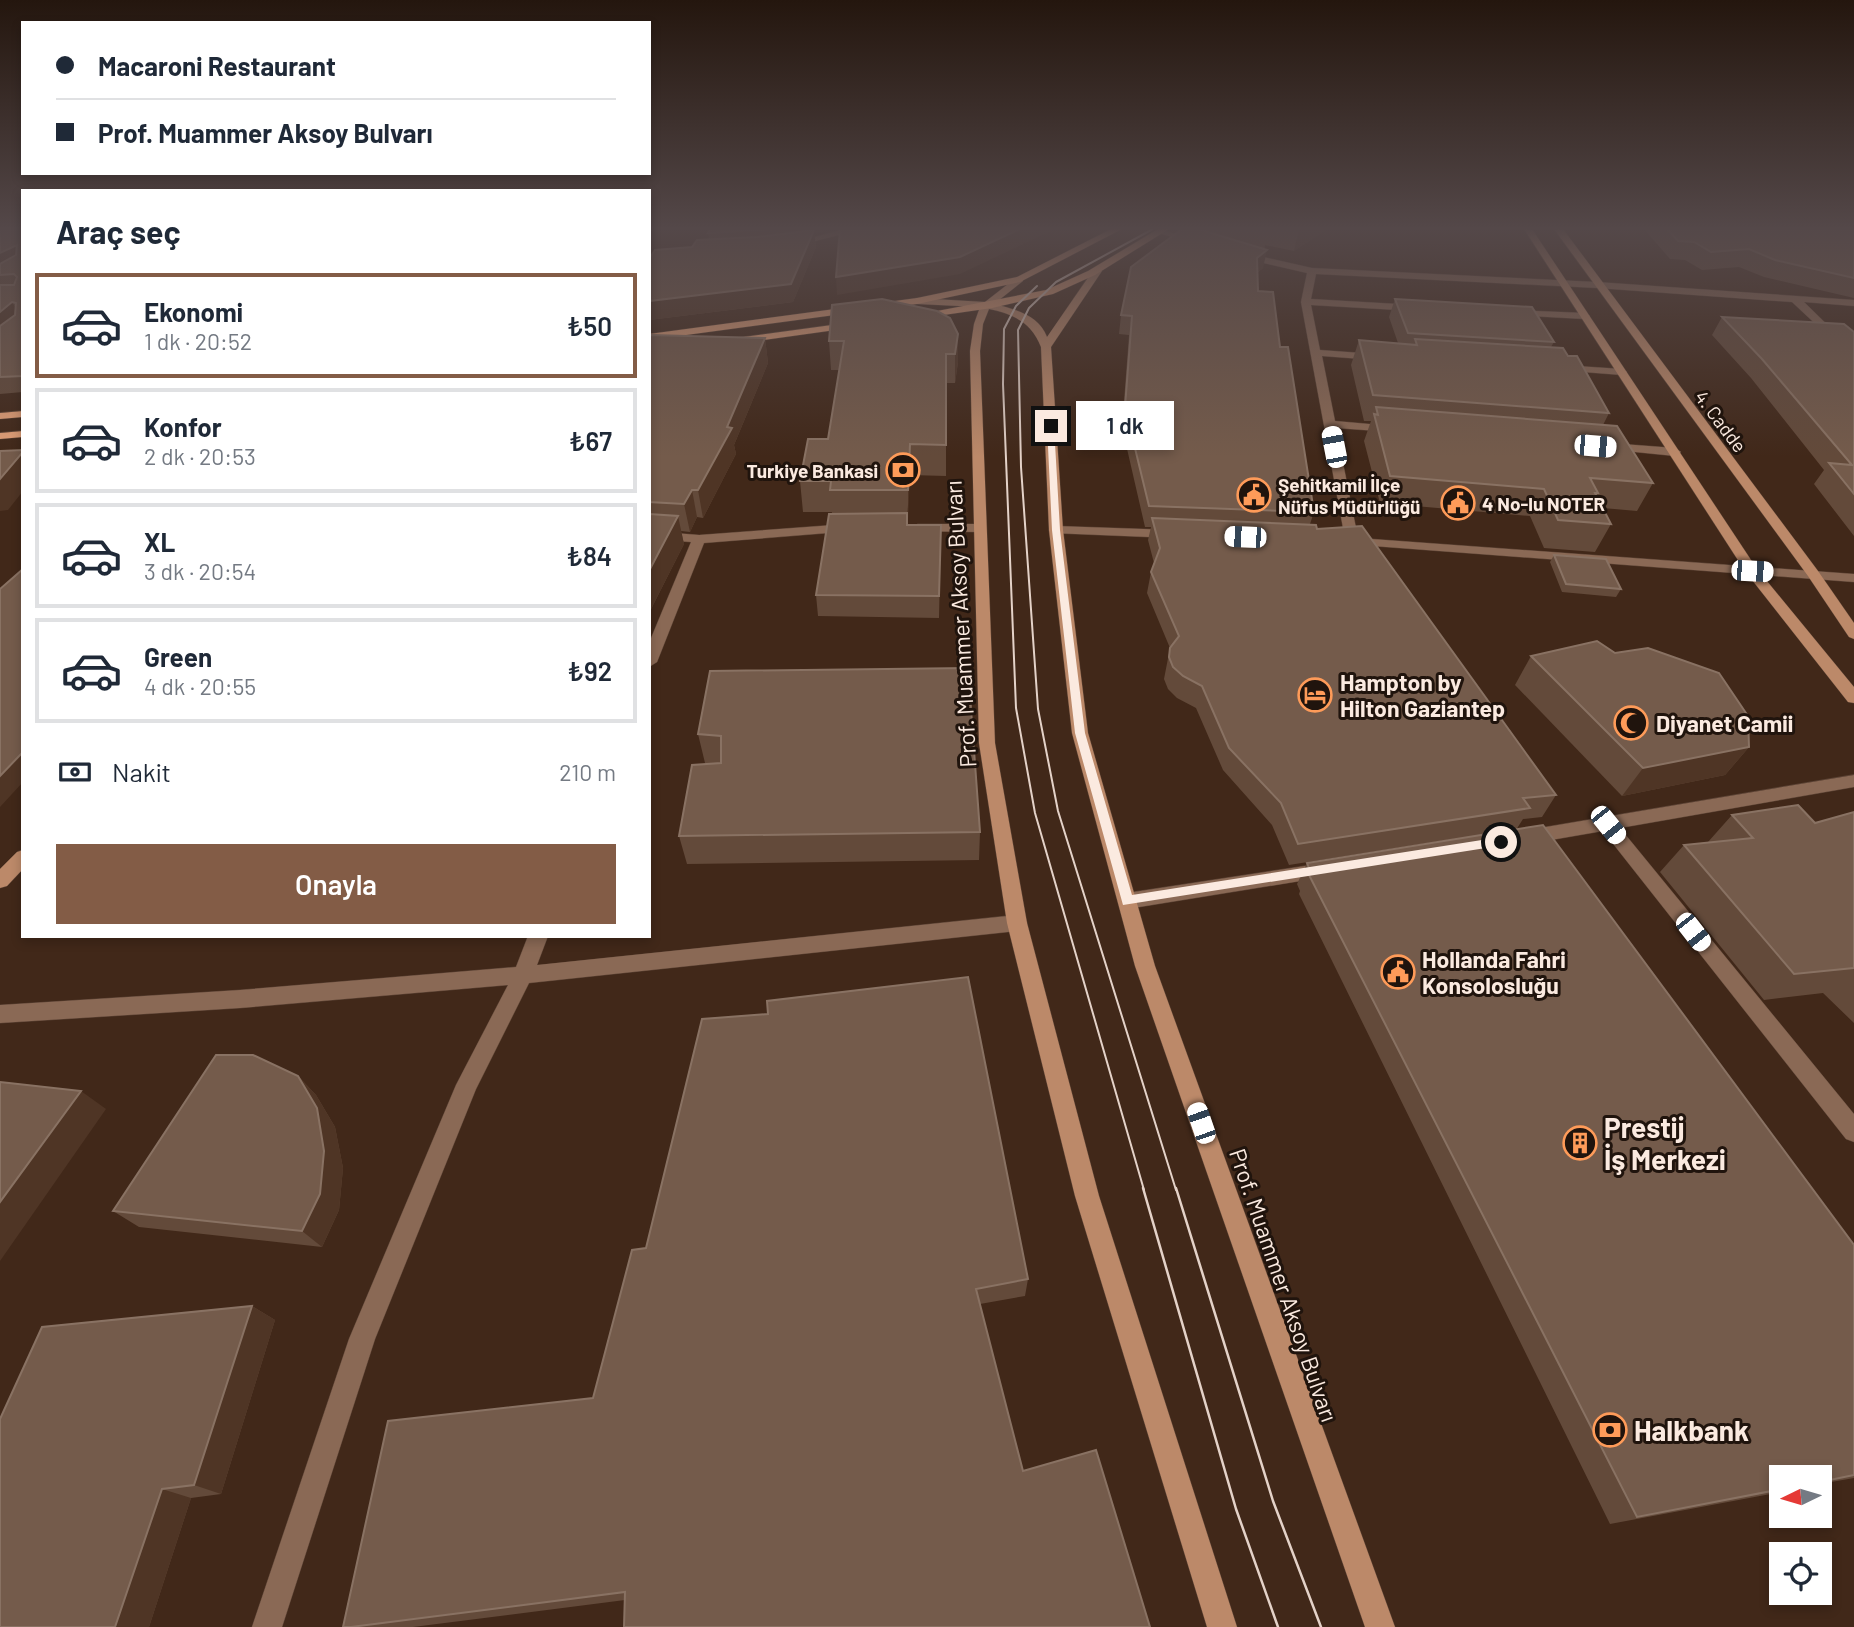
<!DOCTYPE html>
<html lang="tr">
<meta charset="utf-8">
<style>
body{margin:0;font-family:Barlow,sans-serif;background:#f6f6f7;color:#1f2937;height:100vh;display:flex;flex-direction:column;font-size:26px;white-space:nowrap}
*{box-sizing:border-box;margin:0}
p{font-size:23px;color:#747a83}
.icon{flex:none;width:38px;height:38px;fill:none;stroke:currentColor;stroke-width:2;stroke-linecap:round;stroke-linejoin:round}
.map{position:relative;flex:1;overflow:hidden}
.details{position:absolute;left:21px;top:189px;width:630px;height:749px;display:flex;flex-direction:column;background:#fff;border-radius:0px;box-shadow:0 4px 10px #0003}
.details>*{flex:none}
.banner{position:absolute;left:21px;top:21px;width:630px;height:154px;border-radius:0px;box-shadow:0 4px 10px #0003;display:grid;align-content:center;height:154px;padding:0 35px;background:#fff}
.needle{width:46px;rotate:265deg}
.controls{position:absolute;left:1769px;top:1465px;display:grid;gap:14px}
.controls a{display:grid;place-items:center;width:63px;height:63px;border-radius:0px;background:#fff;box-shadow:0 4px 10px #0003;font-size:35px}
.end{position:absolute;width:32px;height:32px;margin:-16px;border:9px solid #fbeae0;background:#111;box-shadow:0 0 0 4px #111}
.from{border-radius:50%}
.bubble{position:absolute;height:49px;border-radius:0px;background:#fff;box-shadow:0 4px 10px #0003;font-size:23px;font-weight:600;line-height:49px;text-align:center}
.car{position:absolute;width:21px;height:42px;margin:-21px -10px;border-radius:9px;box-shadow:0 0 5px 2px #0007;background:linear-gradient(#fff 24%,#345 0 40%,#fff 0 76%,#345 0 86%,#fff 0)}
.banner b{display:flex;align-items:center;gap:24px;height:66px;font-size:26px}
.banner b+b{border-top:2px solid #e0e1e3}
.banner i{width:18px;height:18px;background:#1f2937}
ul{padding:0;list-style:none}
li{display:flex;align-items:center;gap:21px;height:105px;margin:0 14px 10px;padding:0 21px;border:4px solid #e0e1e3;border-radius:0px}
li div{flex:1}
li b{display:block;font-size:26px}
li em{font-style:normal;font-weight:600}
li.on{border-color:#835c46}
li>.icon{width:63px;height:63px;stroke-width:1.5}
h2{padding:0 35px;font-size:32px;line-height:84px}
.pay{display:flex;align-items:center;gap:18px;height:77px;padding:0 35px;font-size:26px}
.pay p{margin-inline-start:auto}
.cta{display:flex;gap:14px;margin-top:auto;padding:14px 35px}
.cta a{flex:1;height:80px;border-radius:0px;background:#835c46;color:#fff;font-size:28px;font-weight:600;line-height:80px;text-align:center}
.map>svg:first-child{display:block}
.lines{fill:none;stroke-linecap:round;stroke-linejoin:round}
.street-casing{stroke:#5b4335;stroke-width:1}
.secondary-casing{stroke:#5b4335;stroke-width:1}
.primary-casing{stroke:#5b4335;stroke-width:1}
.street{fill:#8a6955;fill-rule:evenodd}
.secondary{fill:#bc8969;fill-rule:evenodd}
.primary{fill:#e4a178;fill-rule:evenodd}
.tram-far1{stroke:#e4d2c8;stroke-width:2}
.tram{stroke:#e4d2c8;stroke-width:2.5}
.wall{fill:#634a3a}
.shaded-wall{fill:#4f3525}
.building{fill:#745b4b;stroke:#897263;stroke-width:2}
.route{fill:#fbeae0}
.labels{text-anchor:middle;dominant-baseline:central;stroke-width:6;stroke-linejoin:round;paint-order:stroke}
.far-street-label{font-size:19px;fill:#fbeae0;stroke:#20140d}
.far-poi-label{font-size:19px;font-weight:bold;fill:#fbeae0;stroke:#20140d;text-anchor:start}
.street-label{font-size:23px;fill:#fbeae0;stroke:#20140d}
.poi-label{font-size:23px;font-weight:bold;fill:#fbeae0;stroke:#20140d;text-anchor:start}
.near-poi-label{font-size:28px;font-weight:bold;fill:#fbeae0;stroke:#20140d;text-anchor:start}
</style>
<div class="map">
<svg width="1854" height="1627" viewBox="0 0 1854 1627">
<rect width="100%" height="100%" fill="#412819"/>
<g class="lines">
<defs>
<g id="street">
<path d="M845 229H862L792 247 788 244Z"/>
<path d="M1159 229 1201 242 1197 245 1159 233Z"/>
<path d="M1241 252 1312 268 1597 282 1854 300V306L1804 302 1854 351V360L1792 302 1597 288 1316 274 1311 299 1415 305 1420 308 1415 311 1311 305 1320 350 1375 354 1380 357 1375 360 1322 356 1335 421 1392 426 1398 429 1392 432 1336 428 1358 538 1854 574V582L1346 544 1301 302 1307 273 1238 257V253Z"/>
<path d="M1512 310 1585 313 1590 316 1585 319 1509 315V311Z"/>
<path d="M1561 365 1622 369 1627 372 1622 375 1557 370 1556 368Z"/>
<path d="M1609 443 1675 448 1681 452 1675 456 1605 449 1603 447Z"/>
<path d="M848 524 853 525V531L704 543 657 662 649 667V643L691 542 649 539V531L699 535Z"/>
<path d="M918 524H978L985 528 978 532 913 531 911 528Z"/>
<path d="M1056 526 1173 530 1180 534 1173 538 1051 533 1049 530Z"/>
<path d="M1854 775V787L1620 828 1854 1114V1142L1846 1139 1603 831 1528 844 1522 842 1519 837 1522 832 1528 830Z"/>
<path d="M1325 863 1331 865 1334 870 1331 875 1325 877 1127 909 1120 906 1118 901 1120 896 1127 893Z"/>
<path d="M1017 915 1024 917 1027 923 1024 929 1017 931 529 983 476 1089 375 1339 282 1627H252L349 1339 456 1085 508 985 240 1008 0 1023V1005L240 990 516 967 528 936H548L537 965Z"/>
</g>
<g id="secondary">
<path d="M649 229H653V230L649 232Z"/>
<path d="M1524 229H1532L1757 569 1854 687V703L1848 702 1745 571Z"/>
<path d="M1554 229H1563L1818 571 1854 623V639L1849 637 1808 576Z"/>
<path d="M1094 269 1102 271 1051 347 1063 530 1088 733 1155 966 1395 1627H1365L1135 966 1072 733 1049 530 1041 347C1032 323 1014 314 989 309L983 324 980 351 995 743 1027 923 1099 1196 1237 1627H1207L1075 1196 1007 923 979 743 970 351 974 324 980 307 917 304 912 301 917 298 985 302 1017 277H1023V281L994 304C1014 309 1039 315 1047 337Z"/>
<path d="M23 850V869L7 886 0 888V869L17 852Z"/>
</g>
<g id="primary">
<path d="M1111 229H1122L1020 282 917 304 649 340V334L917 298 1017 277Z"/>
<path d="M1158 229H1169L1095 275 1053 294 992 308 916 319 911 316 1046 290 1088 271Z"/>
<path d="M854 322 859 325 857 327 736 344 731 341 736 338Z"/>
<path d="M23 411V417L0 419V413Z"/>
<path d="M23 431V437L0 439V433Z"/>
</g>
</defs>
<!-- street casing -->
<use href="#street" class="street-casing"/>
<!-- secondary casing -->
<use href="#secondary" class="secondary-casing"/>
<!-- primary casing -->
<use href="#primary" class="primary-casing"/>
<!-- street -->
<use href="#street" class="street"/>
<!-- secondary -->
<use href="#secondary" class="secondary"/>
<!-- primary -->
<use href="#primary" class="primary"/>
<!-- tram-far1 -->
<g class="tram-far1">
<path d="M1153 229 1056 282 1029 308 1018 330 1021 467 1038 709 1058 811 1176 1190"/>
<path d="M1037 286 1016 306 1004 329 1003 384 1016 708 1035 813 1144 1190"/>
</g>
<!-- tram -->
<g class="tram">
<path d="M1143 1188 1236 1509 1278 1627"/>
<path d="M1176 1188 1273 1501 1321 1627"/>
</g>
</g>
<!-- wall -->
<g class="wall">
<path d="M0 229H23V392L0 394Z"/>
<path d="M711 229H823L822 232 814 233 816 247 793 302 649 320V259L692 247 709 240 708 233Z"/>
<path d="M1182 229H1327L1294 251 1265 245 1263 268 1257 273 1258 291 1280 347 1314 512 1310 524 1317 529 1556 795 1542 817 1523 819 1516 830 1854 1245V1478L1820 1484V1477H1782V1492L1610 1524 1299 894 1300 891 1297 884 1307 863 1472 836 1289 865 1272 825 1223 770 1196 708 1177 698 1168 689 1164 679 1170 648 1147 593 1151 572 1154 563 1148 540 1151 527H1145L1122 427 1129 335 1119 334 1121 315Z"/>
<path d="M1644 229H1854V298L1764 277 1739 267 1702 270 1685 260 1670 259Z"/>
<path d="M1395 299 1554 342 1551 347 1609 413 1603 425 1653 483 1637 511 1603 508 1611 524 1595 552 1544 548 1530 516 1380 503 1364 441 1371 421H1364L1351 365 1359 340 1398 343 1389 317Z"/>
<path d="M1722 317 1854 332V536L1814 484 1824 470 1751 378 1712 335Z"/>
<path d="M950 318 958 362 955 383H946V476L910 475 907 521V525H941L939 618 818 616 816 595 832 512H803L800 481 828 439 839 370H831L829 341Z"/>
<path d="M649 336 765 338 768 363 734 445 736 454 703 518 697 517 690 532 681 531 684 544 649 613Z"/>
<path d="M1554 555 1621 589 1616 597 1562 592 1550 562Z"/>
<path d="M1615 653 1749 747 1725 775 1622 796 1515 685 1531 656Z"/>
<path d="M710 671 980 832 979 860 687 864 679 836 713 763H705L698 734Z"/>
<path d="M1854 812V1023L1823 993 1764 1000 1660 872 1684 845 1708 842 1732 815 1815 823Z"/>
<path d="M298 1076 316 1095 335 1127 343 1168 339 1210 322 1247 139 1227 113 1211Z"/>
<path d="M632 1250 1028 1279 1025 1296 980 1304 625 1600 413 1627H343L593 1398Z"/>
<path d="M252 1306 275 1320 221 1494 191 1498 149 1627H0Z"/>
</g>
<!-- shaded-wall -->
<g class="shaded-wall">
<path d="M780 229H823L822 232 814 233 816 247 793 302 649 320V301L781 240Z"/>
<path d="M1020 229H1055L960 274 837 295 836 277Z"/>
<path d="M1299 229H1327L1294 251Z"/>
<path d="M17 245 23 255 0 271V253Z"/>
<path d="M1267 250 1263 268 1253 276 1257 258Z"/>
<path d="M12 302 21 317 0 335V312Z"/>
<path d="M958 334V362L955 383V354Z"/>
<path d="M765 338 768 363 734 445 736 454 703 518 698 490 727 427Z"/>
<path d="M910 444V475L908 521V490Z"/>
<path d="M23 452V491L8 510 0 511V479Z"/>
<path d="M692 490 697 517 690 532 684 504Z"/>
<path d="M678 516 684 544 649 613V571Z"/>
<path d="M1749 747 1725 775 1622 796 1643 768Z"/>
<path d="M23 752V782L0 807V776Z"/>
<path d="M298 1076 316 1095 335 1127 343 1168 339 1210 322 1247 302 1231Z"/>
<path d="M81 1091 106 1109 0 1261V1202Z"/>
<path d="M252 1306 275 1320 221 1494 194 1485Z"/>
<path d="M162 1489 191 1498 149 1627H115Z"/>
</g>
<!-- building -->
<g class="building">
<path d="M0 229H23V376L0 377V326L15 315 16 303 12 302 0 312V285H14L17 277 14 274 0 275V264L16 255 17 245 0 253Z"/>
<path d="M711 229H769L708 233Z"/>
<path d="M840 229H1020L960 257 836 277Z"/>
<path d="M1182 229H1198L1267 250 1257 258 1258 291 1273 292 1280 347H1288L1314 512 1149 506 1125 407 1132 316 1121 315 1131 267Z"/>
<path d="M1667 229H1854V278L1775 260 1749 249 1711 252 1694 242 1678 241Z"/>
<path d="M814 230 791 284 649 301V259L655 250 692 247 697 240 757 237Z"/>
<path d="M882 299 937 311 950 318 958 334 955 354H946V445L910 444 908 490H830L831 481H800L808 439H828L844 341H829L832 305Z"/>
<path d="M1395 299 1532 307 1554 342 1408 333Z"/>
<path d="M1722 317 1844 324 1854 332V494L1829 463 1852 465 1762 359Z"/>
<path d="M650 335 765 338 727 427 732 428 698 490H692L684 504 649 502Z"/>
<path d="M1415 339 1563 348 1568 356H1577L1609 413 1373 395 1359 340 1417 345Z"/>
<path d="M1376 407 1617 426 1653 483 1590 478 1598 493H1595L1611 524 1558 520 1544 489 1390 476 1374 414 1378 415Z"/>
<path d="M23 450V452L0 479V451Z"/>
<path d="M907 513V525H941L939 596 816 595 829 514Z"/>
<path d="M649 514 678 516 649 571Z"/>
<path d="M1152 518 1316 525 1317 529 1362 526 1556 795 1523 798 1530 808 1298 844 1281 803 1229 748 1202 686 1183 676 1173 667 1169 657 1170 648 1179 636 1151 572 1160 548Z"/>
<path d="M1554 555 1606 559 1621 589 1566 584Z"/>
<path d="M23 569V752L0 776V589Z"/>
<path d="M1597 641 1615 653 1648 648 1719 673 1748 716 1749 747 1643 768 1531 656Z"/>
<path d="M968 668 980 832 679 836 692 765 721 763V736L698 734 710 671Z"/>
<path d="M1798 805 1815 823 1854 812V968L1794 974 1684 845 1753 838 1732 815Z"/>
<path d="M1543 825 1854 1245V1475L1820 1482V1477H1782V1489L1637 1517 1308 873H1311L1307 863Z"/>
<path d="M968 977 1028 1279 976 1289 1023 1471 1096 1450 1150 1627H624L625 1592 351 1627H343L388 1421 593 1398 632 1250 646 1248 702 1019 768 1014 767 1001Z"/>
<path d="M216 1055H253L298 1076 317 1108 324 1151 320 1194 302 1231 113 1211Z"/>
<path d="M0 1082 81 1091 0 1202Z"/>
<path d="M252 1306 194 1485 162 1489 115 1627H0V1419L42 1327Z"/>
</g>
<!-- sky -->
<linearGradient id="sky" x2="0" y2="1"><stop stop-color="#24160e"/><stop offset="0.5" stop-color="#544849"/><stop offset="1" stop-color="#544849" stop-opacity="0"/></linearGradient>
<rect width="1854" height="457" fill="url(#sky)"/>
<!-- route -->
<path class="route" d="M1051 423 1054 426 1060 530 1085 733 1132 895 1501 837 1505 838V845L1123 905 1075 733 1052 530 1047 426Z"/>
<!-- icons -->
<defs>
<symbol id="bank-ring" viewBox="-11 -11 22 22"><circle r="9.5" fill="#20140d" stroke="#fe9b59" stroke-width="1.5"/><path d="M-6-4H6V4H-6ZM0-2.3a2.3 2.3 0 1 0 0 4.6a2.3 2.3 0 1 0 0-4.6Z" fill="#fe9b59"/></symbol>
<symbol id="civic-ring" viewBox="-11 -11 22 22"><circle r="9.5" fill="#20140d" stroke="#fe9b59" stroke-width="1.5"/><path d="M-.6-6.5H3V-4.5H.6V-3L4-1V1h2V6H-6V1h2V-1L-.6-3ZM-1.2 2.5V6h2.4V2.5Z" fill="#fe9b59"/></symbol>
<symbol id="hotel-ring" viewBox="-11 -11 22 22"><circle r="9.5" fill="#20140d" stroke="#fe9b59" stroke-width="1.5"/><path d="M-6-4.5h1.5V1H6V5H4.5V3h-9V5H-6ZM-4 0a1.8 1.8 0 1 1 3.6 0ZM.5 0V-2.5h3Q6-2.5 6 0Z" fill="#fe9b59"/></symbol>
<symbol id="mosque-ring" viewBox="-11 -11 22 22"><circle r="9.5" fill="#20140d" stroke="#fe9b59" stroke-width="1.5"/><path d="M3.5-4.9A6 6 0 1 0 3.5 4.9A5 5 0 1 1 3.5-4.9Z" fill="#fe9b59"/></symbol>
<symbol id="building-ring" viewBox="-11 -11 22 22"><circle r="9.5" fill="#20140d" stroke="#fe9b59" stroke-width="1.5"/><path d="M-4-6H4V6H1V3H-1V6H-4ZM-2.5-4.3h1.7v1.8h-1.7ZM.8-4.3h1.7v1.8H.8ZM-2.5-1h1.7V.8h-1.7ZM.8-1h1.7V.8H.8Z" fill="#fe9b59"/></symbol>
</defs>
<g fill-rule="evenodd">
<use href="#bank-ring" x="884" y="451" width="38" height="38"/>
<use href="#civic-ring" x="1235" y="476" width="38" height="38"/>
<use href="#civic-ring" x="1439" y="484" width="38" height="38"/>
<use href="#hotel-ring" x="1296" y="676" width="38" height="38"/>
<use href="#mosque-ring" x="1612" y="704" width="38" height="38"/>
<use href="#civic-ring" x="1379" y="953" width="38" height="38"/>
<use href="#building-ring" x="1561" y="1124" width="38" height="38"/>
<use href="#bank-ring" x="1591" y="1411" width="38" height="38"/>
</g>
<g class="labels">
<!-- far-street labels -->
<g class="far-street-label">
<text transform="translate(1721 421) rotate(53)">4. Cadde</text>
</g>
<!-- far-poi labels -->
<g class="far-poi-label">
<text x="878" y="470" text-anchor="end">Turkiye Bankasi</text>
<text x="1278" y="484">Şehitkamil İlçe<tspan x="1278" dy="22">Nüfus Müdürlüğü</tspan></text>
<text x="1482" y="503">4 No-lu NOTER</text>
</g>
<!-- street labels -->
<g class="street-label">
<text transform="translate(960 624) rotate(-93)">Prof. Muammer Aksoy Bulvarı</text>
<text transform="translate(1284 1285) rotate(71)">Prof. Muammer Aksoy Bulvarı</text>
</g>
<!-- poi labels -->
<g class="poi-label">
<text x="1340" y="682">Hampton by<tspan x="1340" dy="26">Hilton Gaziantep</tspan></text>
<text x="1656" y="723">Diyanet Camii</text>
<text x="1422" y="959">Hollanda Fahri<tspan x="1422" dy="26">Konsolosluğu</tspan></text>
</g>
<!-- near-poi labels -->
<g class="near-poi-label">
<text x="1604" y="1127">Prestij<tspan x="1604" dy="32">İş Merkezi</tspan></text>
<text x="1634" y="1430">Halkbank</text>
</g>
</g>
</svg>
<div class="controls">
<a><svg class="needle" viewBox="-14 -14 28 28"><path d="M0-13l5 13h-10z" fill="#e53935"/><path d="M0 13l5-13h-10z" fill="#747a83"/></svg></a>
<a><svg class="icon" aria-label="locate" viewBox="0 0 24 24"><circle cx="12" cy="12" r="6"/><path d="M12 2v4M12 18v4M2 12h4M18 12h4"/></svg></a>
</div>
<i class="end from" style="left:1501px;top:842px"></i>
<i class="end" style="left:1051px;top:426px"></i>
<div class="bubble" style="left:1076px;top:401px;width:98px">1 dk</div>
<i class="car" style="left:1595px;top:446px;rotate:95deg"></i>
<i class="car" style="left:1334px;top:447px;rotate:349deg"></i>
<i class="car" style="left:1245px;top:537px;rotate:272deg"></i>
<i class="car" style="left:1752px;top:571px;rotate:93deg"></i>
<i class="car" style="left:1608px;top:825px;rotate:141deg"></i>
<i class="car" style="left:1693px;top:932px;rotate:142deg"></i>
<i class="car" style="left:1201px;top:1123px;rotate:341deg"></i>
<div class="banner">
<b><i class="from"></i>Macaroni Restaurant</b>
<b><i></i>Prof. Muammer Aksoy Bulvarı</b>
</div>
<section class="details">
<h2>Araç seç</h2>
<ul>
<li class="on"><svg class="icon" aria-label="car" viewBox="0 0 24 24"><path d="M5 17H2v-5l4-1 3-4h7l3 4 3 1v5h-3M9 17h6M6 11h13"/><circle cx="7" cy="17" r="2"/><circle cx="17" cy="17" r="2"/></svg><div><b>Ekonomi</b><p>1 dk · 20:52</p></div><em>₺50</em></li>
<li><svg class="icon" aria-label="car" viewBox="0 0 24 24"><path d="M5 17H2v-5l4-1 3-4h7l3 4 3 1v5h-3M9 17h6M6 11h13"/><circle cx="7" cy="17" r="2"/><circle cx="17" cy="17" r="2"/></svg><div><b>Konfor</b><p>2 dk · 20:53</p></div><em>₺67</em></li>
<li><svg class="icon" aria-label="car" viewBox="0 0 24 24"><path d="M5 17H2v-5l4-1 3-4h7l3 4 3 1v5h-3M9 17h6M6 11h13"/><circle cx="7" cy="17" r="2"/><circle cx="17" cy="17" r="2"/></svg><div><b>XL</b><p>3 dk · 20:54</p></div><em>₺84</em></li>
<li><svg class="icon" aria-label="car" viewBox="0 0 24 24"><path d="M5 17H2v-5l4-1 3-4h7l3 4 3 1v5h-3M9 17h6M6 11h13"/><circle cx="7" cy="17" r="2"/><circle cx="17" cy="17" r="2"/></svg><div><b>Green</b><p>4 dk · 20:55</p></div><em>₺92</em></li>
</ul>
<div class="pay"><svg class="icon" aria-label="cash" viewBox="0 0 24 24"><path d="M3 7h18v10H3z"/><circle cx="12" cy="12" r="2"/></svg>Nakit<p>210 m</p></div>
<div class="cta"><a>Onayla</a></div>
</section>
</div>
